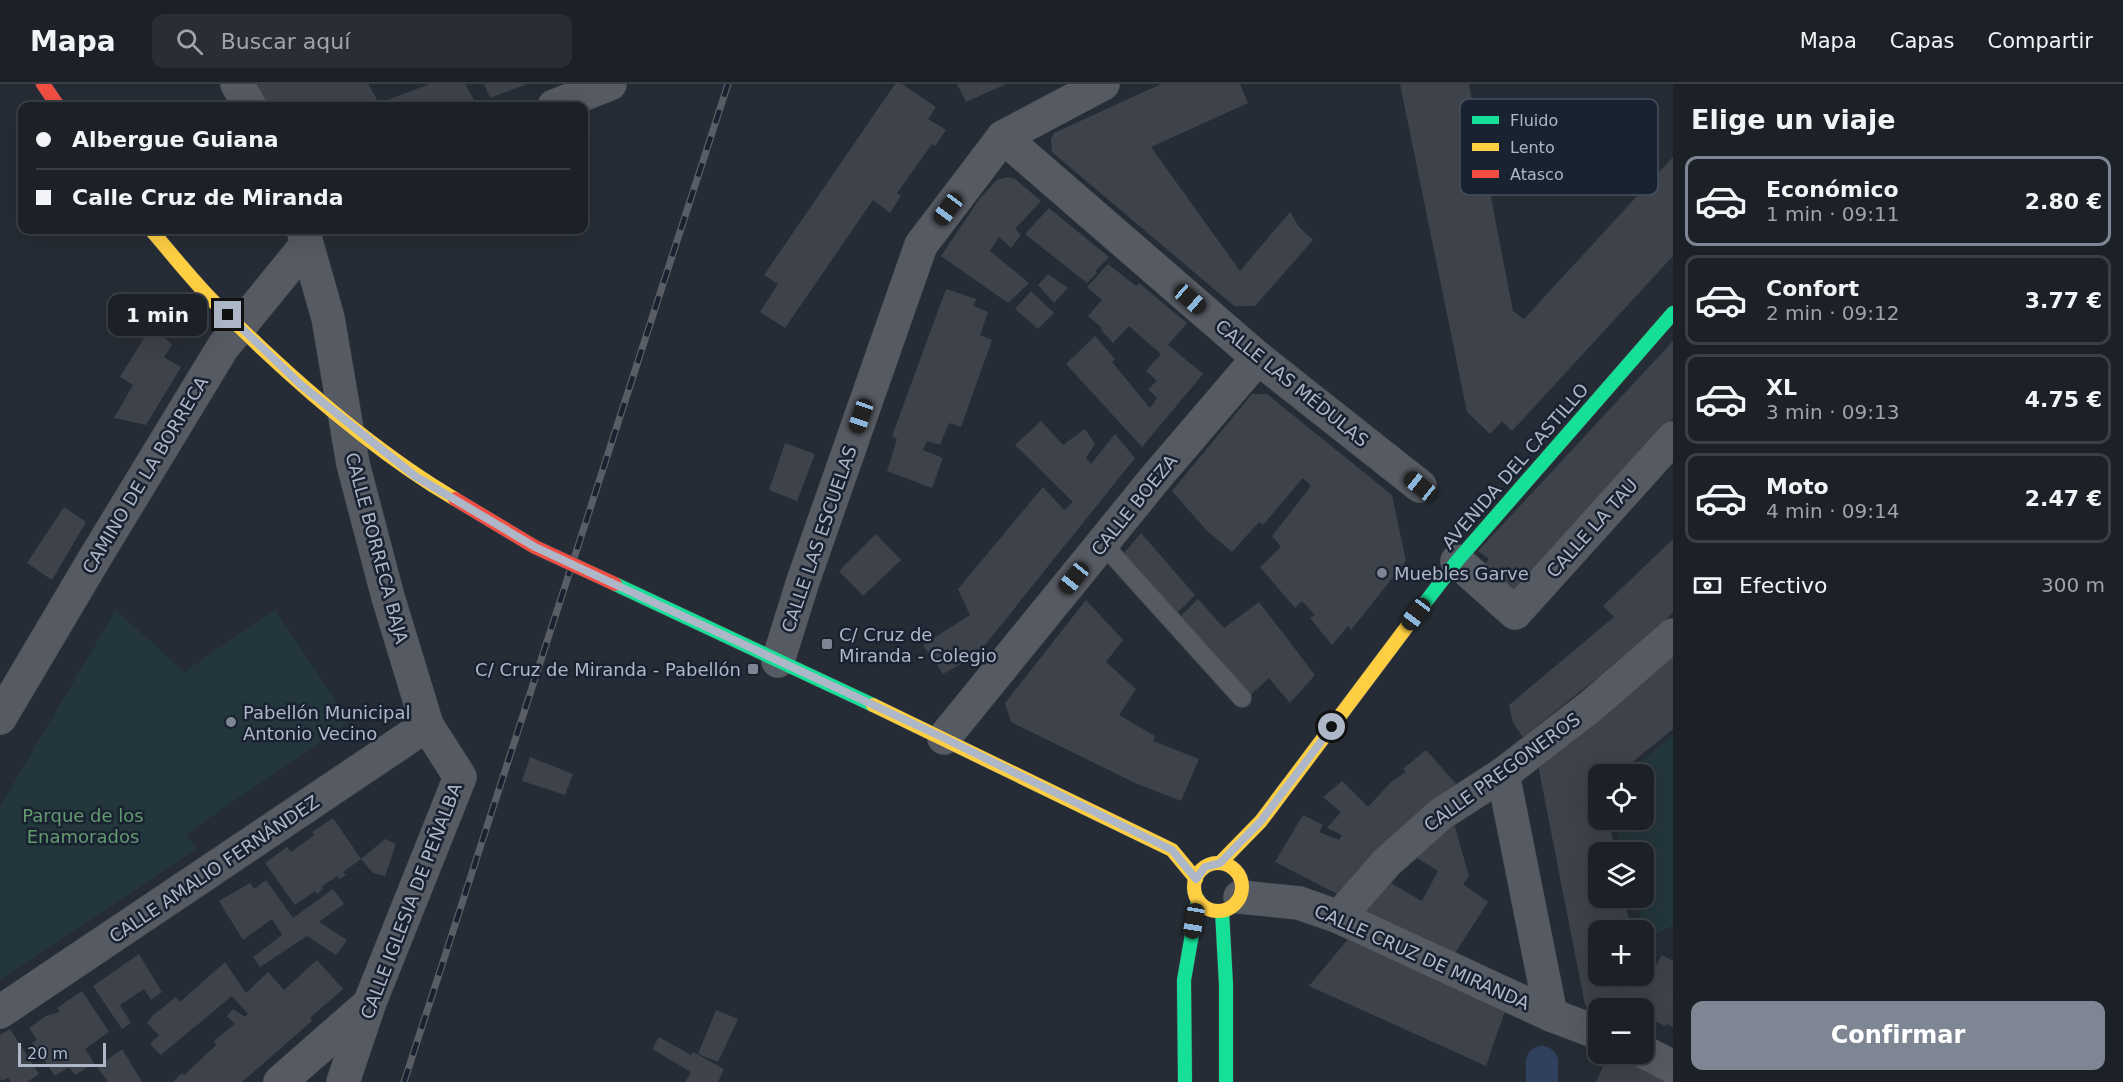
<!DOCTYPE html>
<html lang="es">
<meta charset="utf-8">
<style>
body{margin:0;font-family:"DejaVu Sans",sans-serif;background:#292e34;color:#f1f3f6;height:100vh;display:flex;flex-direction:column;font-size:22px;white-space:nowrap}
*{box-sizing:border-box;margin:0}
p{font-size:20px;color:#a0a3a8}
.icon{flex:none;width:33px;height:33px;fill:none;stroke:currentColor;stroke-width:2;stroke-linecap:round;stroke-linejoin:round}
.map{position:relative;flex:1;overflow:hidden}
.details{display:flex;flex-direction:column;background:#1c2128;width:450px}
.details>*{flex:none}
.top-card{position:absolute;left:18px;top:18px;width:570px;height:132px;border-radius:12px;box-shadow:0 6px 24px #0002,0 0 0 2px #3a3e45;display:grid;align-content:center;height:132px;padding:0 18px;background:#1c2128}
.buttons{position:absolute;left:1588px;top:680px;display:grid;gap:12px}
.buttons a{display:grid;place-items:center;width:66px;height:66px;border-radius:12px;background:#1c2128;box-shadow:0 6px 24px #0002,0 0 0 2px #3a3e45;font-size:30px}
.scale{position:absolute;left:18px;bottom:15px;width:88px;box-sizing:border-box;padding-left:6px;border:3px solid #aeb7c7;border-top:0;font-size:16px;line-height:21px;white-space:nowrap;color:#aeb7c7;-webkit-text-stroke:4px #192230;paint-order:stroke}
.end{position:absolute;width:27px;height:27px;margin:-14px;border:8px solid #aeb7c7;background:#111;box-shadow:0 0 0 3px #111}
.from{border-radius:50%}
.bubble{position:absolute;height:42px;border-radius:12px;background:#1c2128;box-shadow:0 6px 24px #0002,0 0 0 2px #3a3e45;font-size:20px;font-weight:600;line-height:42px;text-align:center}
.car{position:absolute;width:18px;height:36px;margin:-18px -9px;border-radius:8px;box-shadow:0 0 4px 2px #0007;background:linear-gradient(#222 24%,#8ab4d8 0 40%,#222 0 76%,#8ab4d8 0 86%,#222 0)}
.top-card b{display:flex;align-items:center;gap:21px;height:57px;font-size:22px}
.top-card b+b{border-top:2px solid #3a3e45}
.top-card i{width:15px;height:15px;background:#f1f3f6}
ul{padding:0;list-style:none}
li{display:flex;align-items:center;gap:18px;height:90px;margin:0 12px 9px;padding:0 6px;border:3px solid #3a3e45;border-radius:12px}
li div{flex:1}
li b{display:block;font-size:22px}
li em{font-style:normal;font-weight:600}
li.on{border-color:#7e8694}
li>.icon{width:54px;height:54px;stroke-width:1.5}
h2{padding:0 18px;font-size:27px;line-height:72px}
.pay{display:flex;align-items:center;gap:15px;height:66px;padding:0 18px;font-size:22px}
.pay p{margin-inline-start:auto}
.cta{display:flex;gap:12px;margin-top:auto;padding:12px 18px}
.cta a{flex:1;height:69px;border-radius:12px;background:#7e8694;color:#fff;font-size:24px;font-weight:600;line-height:69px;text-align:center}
header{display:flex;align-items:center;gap:36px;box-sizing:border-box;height:84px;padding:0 30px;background:#1c2128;border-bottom:2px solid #3a3e45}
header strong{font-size:28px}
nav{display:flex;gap:33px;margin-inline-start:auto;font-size:21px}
.search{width:420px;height:54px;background:#292e34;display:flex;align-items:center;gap:15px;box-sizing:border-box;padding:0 21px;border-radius:12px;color:#a0a3a8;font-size:22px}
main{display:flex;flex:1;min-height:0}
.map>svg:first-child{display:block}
.green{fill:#23363b}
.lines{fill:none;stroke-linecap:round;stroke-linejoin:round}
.canal{stroke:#2f415e;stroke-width:32}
.building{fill:#3d424b}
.lane-casing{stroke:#44484f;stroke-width:20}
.street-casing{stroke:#44484f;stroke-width:34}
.fast-casing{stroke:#44484f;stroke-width:15}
.slow-casing{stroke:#44484f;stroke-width:15}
.jam-casing{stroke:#44484f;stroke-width:15}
.lane{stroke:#565a62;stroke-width:18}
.street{stroke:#565a62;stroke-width:33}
.fast{stroke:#16e098;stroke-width:14}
.slow{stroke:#ffcf43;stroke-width:14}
.jam{stroke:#f24e42;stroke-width:14}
.rail-casing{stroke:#595e66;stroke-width:7}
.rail{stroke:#192230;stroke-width:4.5;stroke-dasharray:14;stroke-linecap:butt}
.slow-bridge-casing{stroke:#44484f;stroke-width:15;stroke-linecap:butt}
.jam-bridge-casing{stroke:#44484f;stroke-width:15;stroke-linecap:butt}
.slow-bridge{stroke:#ffcf43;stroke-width:14}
.jam-bridge{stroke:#f24e42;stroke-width:14}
.route{stroke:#aeb7c7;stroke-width:8}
.poi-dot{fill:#7e8694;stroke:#192230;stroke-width:2}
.labels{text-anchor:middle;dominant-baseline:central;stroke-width:5;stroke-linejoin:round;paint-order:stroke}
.street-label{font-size:18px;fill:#aeb7c7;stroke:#192230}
.poi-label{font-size:18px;fill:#aeb7c7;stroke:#192230;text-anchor:start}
.park-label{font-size:18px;fill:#639a71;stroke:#192230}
.key{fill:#192230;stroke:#464f5d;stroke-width:1.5}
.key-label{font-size:16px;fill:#aeb7c7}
</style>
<header>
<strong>Mapa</strong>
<div class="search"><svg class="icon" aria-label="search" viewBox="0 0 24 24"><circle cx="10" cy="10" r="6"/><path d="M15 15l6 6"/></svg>Buscar aquí</div>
<nav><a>Mapa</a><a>Capas</a><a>Compartir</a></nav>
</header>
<main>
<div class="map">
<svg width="1673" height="998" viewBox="0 0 1673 998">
<rect width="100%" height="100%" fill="#262c35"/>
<!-- green -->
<g class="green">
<path d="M116 526 184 588 275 526 350 638 186 750 197 765 0 896V722Z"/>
<path d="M1673 651V842L1646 855 1635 813H1644V768H1623L1614 735H1644V690H1625Z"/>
</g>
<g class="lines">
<!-- canal -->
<path class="canal" d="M1542 978V998"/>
</g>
<!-- building -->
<g class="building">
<path d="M255 0H368L379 19 430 0H465L476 19 466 22H266Z"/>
<path d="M484 0H527L490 14Z"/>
<path d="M895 0H902L936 23 928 35 946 46 935 62 932 60 897 109 901 112 890 129 873 116 785 244 760 228 778 200 764 191Z"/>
<path d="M957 0H1006L966 18Z"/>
<path d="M1161 0H1240L1248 19 1151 63 1240 187 1290 128 1299 143 1313 156 1255 222H1234L1052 68 1051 55 1054 49Z"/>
<path d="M1400 0H1469L1513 227 1524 235 1673 73V172L1512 347 1502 337 1490 350 1467 328Z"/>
<path d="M1007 93 1015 95 1041 117 1015 145 1021 151 1011 164 999 153 990 167 1029 199 1008 219 941 172 980 114 997 96Z"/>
<path d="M1049 124 1109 173 1095 187 1097 189 1087 199 1025 150Z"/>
<path d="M1108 180 1136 202 1139 199 1187 239 1168 261 1203 290 1142 363 1066 280 1095 252 1115 275 1112 278 1150 324 1157 314 1148 305 1157 297 1146 287 1161 270 1129 242 1113 259 1101 246 1102 244 1088 232 1102 216 1087 203Z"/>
<path d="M1048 190 1068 204 1054 219 1038 201Z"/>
<path d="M946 205 976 215 974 222 988 228 980 251 992 256 961 343 949 339 940 361 927 357 923 366 943 374 932 404 887 387 897 355 892 352Z"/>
<path d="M1031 207 1054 229 1038 245 1015 225Z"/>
<path d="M152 241 172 261 164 273 181 283 146 341 114 334 133 301 120 293Z"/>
<path d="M1673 257V334L1507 516 1478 487 1489 475 1478 467Z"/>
<path d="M1252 310H1267L1392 411 1406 477 1351 546 1348 542 1332 561 1310 534 1315 531 1302 517 1295 524 1260 483 1281 463 1272 452 1311 402 1303 394 1263 441 1259 438 1232 468 1207 447 1172 407Z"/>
<path d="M1041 337 1063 361 1085 345 1095 360 1086 374 1091 380 1115 350 1135 374 977 571 943 590 923 561 970 531 958 505 1043 403 1064 426 1073 418 1015 361Z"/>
<path d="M785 359 815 370 797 417 769 406Z"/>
<path d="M64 423 86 438 52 496 27 479Z"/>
<path d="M1141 449 1195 511 1173 533 1121 473Z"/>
<path d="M876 450 901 476 863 512 839 487Z"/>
<path d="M1673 455V529L1602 590 1523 653 1513 639 1509 621 1614 533 1603 522Z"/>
<path d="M1198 515 1224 544 1259 518 1315 591 1290 619 1269 594 1247 614 1176 537Z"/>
<path d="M1086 516 1123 556 1106 578 1136 605 1119 631 1155 652 1153 657 1199 675 1181 717 1135 699 1011 638 1005 619Z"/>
<path d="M1673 569V645L1618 690H1599V735H1609L1615 768H1599V813H1624L1631 846H1599V891H1644V883L1652 889 1662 871 1673 877V943L1667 940 1665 942 1644 932V924H1609L1585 921 1538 681Z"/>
<path d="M1426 666 1459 703 1341 812 1275 778 1303 731 1323 741 1319 748 1339 756 1342 751 1327 744 1341 728 1323 713 1342 697 1368 723 1391 698 1406 688 1403 685Z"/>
<path d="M530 673 573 690 565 711 522 697Z"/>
<path d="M333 734 361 775 343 788 346 791 340 795 337 792 321 803 323 805 317 810 315 807 295 821 265 779 287 763 291 768 314 751 312 748Z"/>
<path d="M1453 736 1469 792 1463 800 1488 818 1455 869 1420 855 1360 824 1382 794 1422 817 1438 787 1409 769Z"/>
<path d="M385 755 396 760 385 792 373 789 361 775Z"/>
<path d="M266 796 293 834 333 805 344 820 319 838 347 856 336 871 307 852 260 883 253 873 282 851 272 835 243 856 219 817 250 799 254 805Z"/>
<path d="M1349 854 1505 927 1486 982 1309 902Z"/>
<path d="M139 870 162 908 151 916 144 905 120 921 131 939 122 945 93 902Z"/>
<path d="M317 876 343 905 310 934 312 937 242 998H173L182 989 184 991 216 961 214 957 235 940 227 932 233 925 245 933 248 930 232 912 161 971 150 960 159 951 147 939 152 932 176 913 180 918 225 878 246 909 268 888 284 906Z"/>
<path d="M82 907 109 948 85 965 94 979 75 991 69 983 55 992 32 959 37 956 29 944 46 932 60 928 57 924Z"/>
<path d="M716 926 738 935 718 978 698 970Z"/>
<path d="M10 945 39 990 27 998H11L8 994 1 997 0 995V951Z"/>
<path d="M659 953 691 971 693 968 724 985 718 998H685L691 988 652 965Z"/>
<path d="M122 965 142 998H108L97 983Z"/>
<path d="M1609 969 1655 986 1672 998H1596Z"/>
</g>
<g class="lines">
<defs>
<path id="lane" d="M1102 459 1242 614"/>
<g id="street">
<path d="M237 0 250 22"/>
<path d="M554 22 610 0"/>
<path d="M1003 53 1258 274 1420 402"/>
<path d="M303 146 328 234 353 380 388 513 427 641 460 693 370 918 343 998"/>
<path d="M1457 477 1515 529 1673 354"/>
<path d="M778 577 803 497 921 161 1003 53 1103 0"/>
<path d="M0 634 96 472 223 263 307 160"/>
<path d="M944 654 1157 392 1258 274"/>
<path d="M1503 690 1551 931"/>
<path d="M1240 813 1299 819 1339 833 1551 931 1599 949"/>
<path d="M1339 833 1387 778 1441 730 1503 690 1590 623 1673 551"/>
<path d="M0 928 427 641"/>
<path d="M1644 968 1673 983"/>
<path d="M280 998 369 920"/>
</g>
<g id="fast">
<path d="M615 500 873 621"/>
<path d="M1421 524 1457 477 1673 229"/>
<path d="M1222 827 1226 901V998"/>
<path d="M1185 998 1184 896 1198 816"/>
</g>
<g id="slow">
<path d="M873 621 1172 766 1196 795"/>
<circle cx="1218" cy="803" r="24"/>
<path d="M1220 779 1261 737 1421 524"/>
</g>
<path id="jam" d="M43 0 58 22"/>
</defs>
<!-- lane casing -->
<use href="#lane" class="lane-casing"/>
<!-- street casing -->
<use href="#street" class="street-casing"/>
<!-- fast casing -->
<use href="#fast" class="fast-casing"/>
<!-- slow casing -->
<use href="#slow" class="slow-casing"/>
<!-- jam casing -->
<use href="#jam" class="jam-casing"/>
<!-- lane -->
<use href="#lane" class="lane"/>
<!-- street -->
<use href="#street" class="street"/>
<!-- fast -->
<use href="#fast" class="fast"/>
<!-- slow -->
<use href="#slow" class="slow"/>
<!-- jam -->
<use href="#jam" class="jam"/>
<defs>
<path id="rail" d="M404 998 728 0"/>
</defs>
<!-- rail casing -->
<use href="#rail" class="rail-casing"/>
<!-- rail -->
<use href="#rail" class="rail"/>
<defs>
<path id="slow-bridge" d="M151 146C172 170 192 196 214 218 285 289 368 364 455 415"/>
<path id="jam-bridge" d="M455 415 535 463 615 500"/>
</defs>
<!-- slow-bridge casing -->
<use href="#slow-bridge" class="slow-bridge-casing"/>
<!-- jam-bridge casing -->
<use href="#jam-bridge" class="jam-bridge-casing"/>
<!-- slow-bridge -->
<use href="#slow-bridge" class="slow-bridge"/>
<!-- jam-bridge -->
<use href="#jam-bridge" class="jam-bridge"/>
</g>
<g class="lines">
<!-- route -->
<path class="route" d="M228 231 301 301 415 392 535 463 944 654 1172 766 1196 795 1205 783 1220 779 1261 737 1332 643"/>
</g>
<!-- markers -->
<g class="poi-dot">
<circle cx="1382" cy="489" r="6"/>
<rect x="821" y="554" width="12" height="12" rx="3"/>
<rect x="747" y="579" width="12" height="12" rx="3"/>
<circle cx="231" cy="638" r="6"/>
</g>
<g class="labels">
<!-- street labels -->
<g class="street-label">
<text transform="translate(1292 299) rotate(39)">CALLE LAS MÉDULAS</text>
<text transform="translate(1515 382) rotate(-49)">AVENIDA DEL CASTILLO</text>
<text transform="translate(145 391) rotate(-59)">CAMINO DE LA BORRECA</text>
<text transform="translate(1134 421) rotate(-51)">CALLE BOEZA</text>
<text transform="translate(1592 444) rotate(-48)">CALLE LA TAU</text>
<text transform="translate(819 455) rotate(-71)">CALLE LAS ESCUELAS</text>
<text transform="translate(377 464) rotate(75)">CALLE BORRECA BAJA</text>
<text transform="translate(1502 688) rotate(-36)">CALLE PREGONEROS</text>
<text transform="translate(214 785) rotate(-34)">CALLE AMALIO FERNÁNDEZ</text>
<text transform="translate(411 817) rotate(-69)">CALLE IGLESIA DE PEÑALBA</text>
<text transform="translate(1422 873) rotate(24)">CALLE CRUZ DE MIRANDA</text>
</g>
<!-- poi labels -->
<g class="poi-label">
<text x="1394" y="489">Muebles Garve</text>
<text x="839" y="550">C/ Cruz de<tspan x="839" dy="21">Miranda - Colegio</tspan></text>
<text x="741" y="585" text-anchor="end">C/ Cruz de Miranda - Pabellón</text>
<text x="243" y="628">Pabellón Municipal<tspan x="243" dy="21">Antonio Vecino</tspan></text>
</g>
<!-- park labels -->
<g class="park-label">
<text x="83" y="731">Parque de los<tspan x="83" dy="21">Enamorados</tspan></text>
</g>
</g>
<!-- legend -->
<rect x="1460" y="15" width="198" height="96" rx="9" class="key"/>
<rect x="1472" y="32" width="27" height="8" fill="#16e098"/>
<rect x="1472" y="59" width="27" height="8" fill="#ffcf43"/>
<rect x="1472" y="86" width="27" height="8" fill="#f24e42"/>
<g class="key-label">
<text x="1510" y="42">Fluido</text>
<text x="1510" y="69">Lento</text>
<text x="1510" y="96">Atasco</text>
</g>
</svg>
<div class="buttons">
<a><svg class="icon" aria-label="locate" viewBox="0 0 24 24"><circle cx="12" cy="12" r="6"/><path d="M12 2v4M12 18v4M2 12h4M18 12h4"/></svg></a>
<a><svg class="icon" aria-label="layers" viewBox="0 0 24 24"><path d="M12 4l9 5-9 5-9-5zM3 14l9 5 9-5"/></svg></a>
<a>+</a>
<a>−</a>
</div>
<div class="scale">20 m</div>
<i class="end from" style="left:1332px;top:643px"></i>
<i class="end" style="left:228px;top:231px"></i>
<div class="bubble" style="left:108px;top:210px;width:99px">1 min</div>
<i class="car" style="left:948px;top:125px;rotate:217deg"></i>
<i class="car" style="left:1190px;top:215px;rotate:131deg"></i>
<i class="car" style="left:861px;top:332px;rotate:199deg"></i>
<i class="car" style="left:1420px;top:402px;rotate:309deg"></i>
<i class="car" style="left:1074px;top:494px;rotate:219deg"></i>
<i class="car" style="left:1416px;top:530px;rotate:217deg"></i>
<i class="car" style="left:1194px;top:837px;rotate:190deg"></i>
<div class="top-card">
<b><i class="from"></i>Albergue Guiana</b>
<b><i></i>Calle Cruz de Miranda</b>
</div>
</div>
<section class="details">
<h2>Elige un viaje</h2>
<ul>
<li class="on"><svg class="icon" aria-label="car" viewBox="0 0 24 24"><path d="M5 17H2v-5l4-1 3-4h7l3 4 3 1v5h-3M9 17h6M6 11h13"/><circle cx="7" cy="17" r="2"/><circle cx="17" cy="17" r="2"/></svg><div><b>Económico</b><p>1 min · 09:11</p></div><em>2.80 €</em></li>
<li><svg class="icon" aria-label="car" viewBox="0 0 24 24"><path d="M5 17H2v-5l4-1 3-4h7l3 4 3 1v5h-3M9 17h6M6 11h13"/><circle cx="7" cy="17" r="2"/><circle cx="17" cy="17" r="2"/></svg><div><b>Confort</b><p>2 min · 09:12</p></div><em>3.77 €</em></li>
<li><svg class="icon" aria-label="car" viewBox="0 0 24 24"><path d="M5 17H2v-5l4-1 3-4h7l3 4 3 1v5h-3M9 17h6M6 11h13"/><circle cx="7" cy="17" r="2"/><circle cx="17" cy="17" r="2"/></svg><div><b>XL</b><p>3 min · 09:13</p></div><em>4.75 €</em></li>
<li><svg class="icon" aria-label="car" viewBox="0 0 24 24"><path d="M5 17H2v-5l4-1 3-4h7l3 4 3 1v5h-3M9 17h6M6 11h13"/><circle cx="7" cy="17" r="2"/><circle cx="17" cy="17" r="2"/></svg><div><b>Moto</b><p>4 min · 09:14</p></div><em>2.47 €</em></li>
</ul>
<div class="pay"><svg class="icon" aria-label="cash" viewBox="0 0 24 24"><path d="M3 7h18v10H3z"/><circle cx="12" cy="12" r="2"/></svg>Efectivo<p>300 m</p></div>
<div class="cta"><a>Confirmar</a></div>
</section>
</main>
